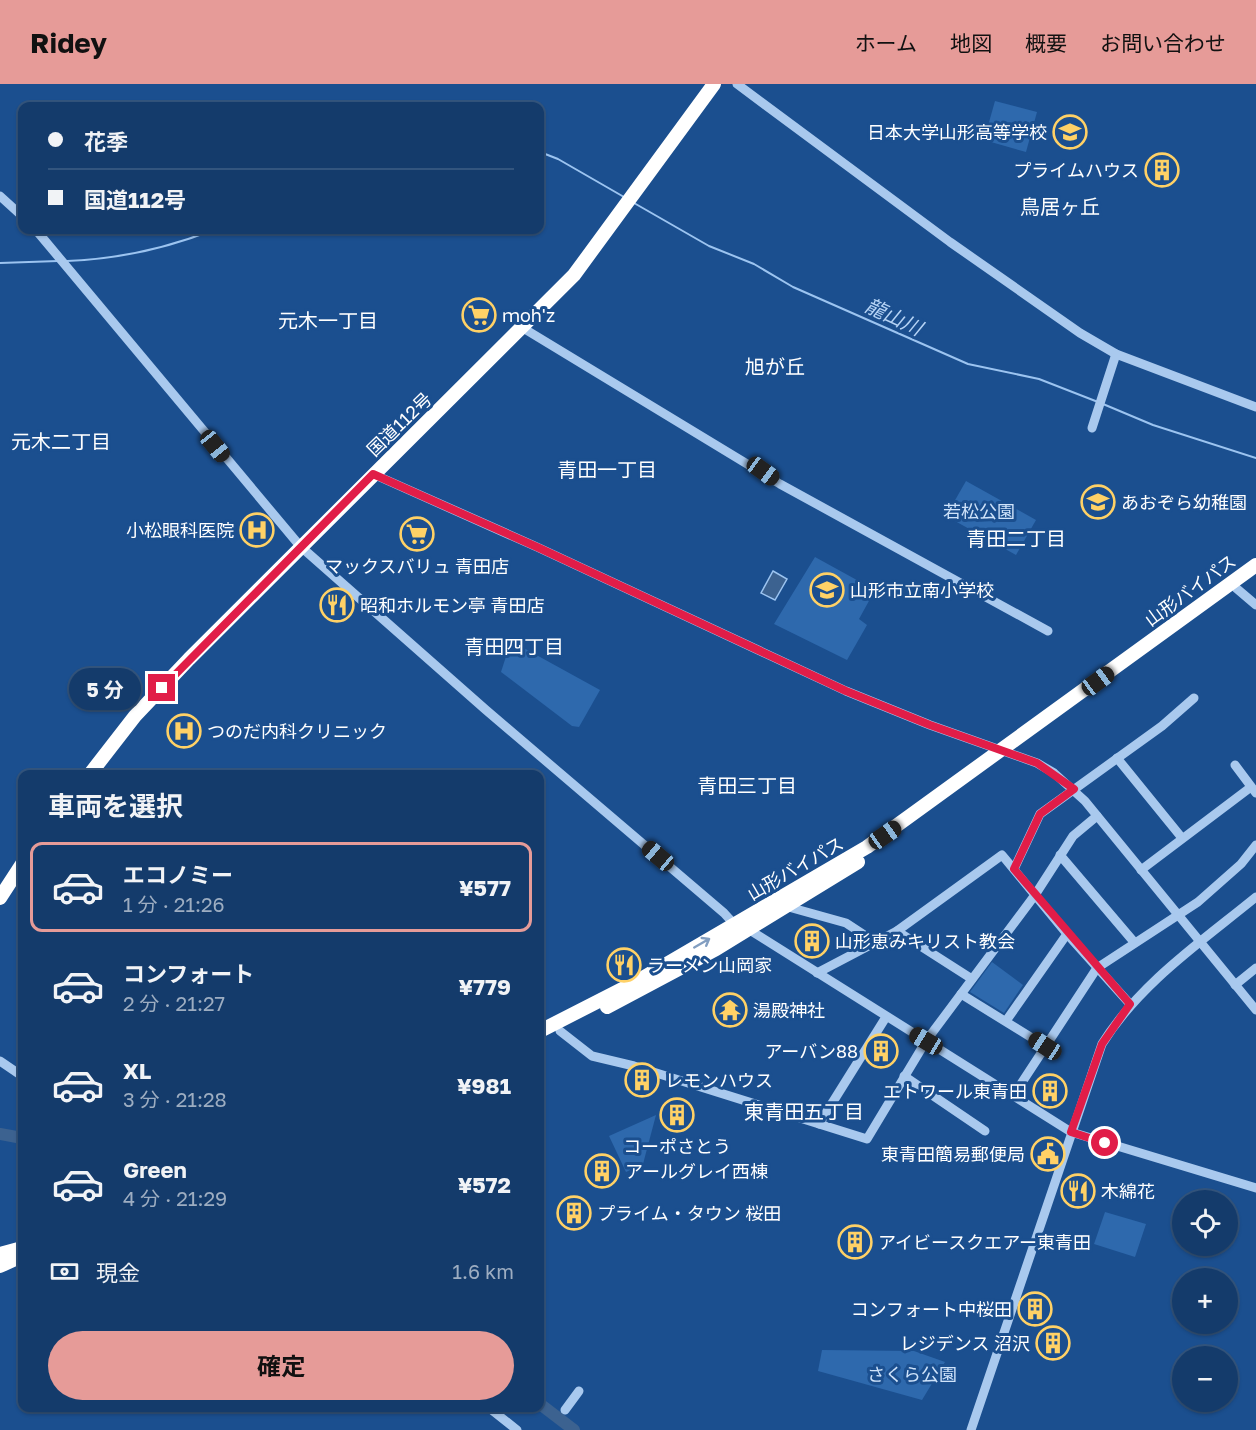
<!DOCTYPE html>
<html lang="ja">
<meta charset="utf-8">
<style>
body{margin:0;font-family:"Golos Text","Noto Sans JP",sans-serif;background:#214673;color:#f1f3f6;height:100vh;display:flex;flex-direction:column;font-size:22px;white-space:nowrap}
*{box-sizing:border-box;margin:0}
p{font-size:20px;color:#9dadc1}
.icon{flex:none;width:33px;height:33px;fill:none;stroke:currentColor;stroke-width:2;stroke-linecap:round;stroke-linejoin:round}
.map{position:relative;flex:1;overflow:hidden}
.side{position:absolute;left:18px;top:686px;width:526px;height:642px;display:flex;flex-direction:column;background:#143b6b;border-radius:12px;box-shadow:0 2px 4px #0004,0 0 0 2px #33557e}
.side>*{flex:none}
.hud{position:absolute;left:18px;top:18px;width:526px;height:132px;border-radius:12px;box-shadow:0 2px 4px #0004,0 0 0 2px #33557e;display:grid;align-content:center;height:132px;padding:0 30px;background:#143b6b}
.controls{position:absolute;left:1172px;top:1106px;display:grid;gap:12px}
.controls a{display:grid;place-items:center;width:66px;height:66px;border-radius:50%;background:#143b6b;box-shadow:0 2px 4px #0004,0 0 0 2px #33557e;font-size:30px}
.end{position:absolute;width:27px;height:27px;margin:-14px;border:8px solid #e11d48;background:#fff;box-shadow:0 0 0 3px #fff}
.from{border-radius:50%}
.bubble{position:absolute;height:42px;border-radius:21px;background:#143b6b;box-shadow:0 2px 4px #0004,0 0 0 2px #33557e;font-size:20px;font-weight:700;line-height:42px;text-align:center}
.car{position:absolute;width:18px;height:36px;margin:-18px -9px;border-radius:8px;box-shadow:0 0 4px 2px #0007;background:linear-gradient(#222 24%,#8ab4d8 0 40%,#222 0 76%,#8ab4d8 0 86%,#222 0)}
.hud b{display:flex;align-items:center;gap:21px;height:57px;font-size:22px}
.hud b+b{border-top:2px solid #33557e}
.hud i{width:15px;height:15px;background:#f1f3f6}
ul{padding:0;list-style:none}
li{display:flex;align-items:center;gap:18px;height:90px;margin:0 12px 9px;padding:0 18px;border:3px solid transparent;border-radius:12px}
li div{flex:1}
li b{display:block;font-size:22px}
li em{font-style:normal;font-weight:700}
li.selected{border-color:#e69b98}
li>.icon{width:54px;height:54px;stroke-width:1.5}
h2{padding:0 30px;font-size:27px;line-height:72px}
.pay{display:flex;align-items:center;gap:15px;height:66px;padding:0 30px;font-size:22px}
.pay p{margin-inline-start:auto}
.cta{display:flex;gap:12px;margin-top:auto;padding:12px 30px}
.cta a{flex:1;height:69px;border-radius:36px;background:#e69b98;color:#111;font-size:24px;font-weight:700;line-height:69px;text-align:center}
header{display:flex;align-items:center;gap:36px;box-sizing:border-box;height:84px;padding:0 30px;background:#e69b98;color:#111}
header strong{font-size:28px}
nav{display:flex;gap:33px;margin-inline-start:auto;font-size:21px}
.map>svg:first-child{display:block}
.green{fill:#2e69ad}
.water{fill:#3c6290;stroke:#9cc4f0;stroke-width:1.5}
.lines{fill:none;stroke-linecap:round;stroke-linejoin:round}
.stream{stroke:#9cc4f0;stroke-width:2}
.river{stroke:#3c6290;stroke-width:12}
.minor{stroke:#a9c9ee;stroke-width:9}
.highway{stroke:#fff;stroke-width:14}
.oneway{stroke:#829ec1}
.route{stroke:#e11d48;stroke-width:8}
.labels{text-anchor:middle;dominant-baseline:central;stroke-width:6;stroke-linejoin:round;paint-order:stroke}
.poi-label{font-size:18px;fill:#fff;stroke:#1b4f8f;text-anchor:start}
.street-label{font-size:18px;fill:#fff;stroke:#1b4f8f}
.park-label{font-size:18px;fill:#cfe3fa;stroke:#1b4f8f}
.neighbourhood-label{font-size:20px;fill:#fff;stroke:#1b4f8f}
.water-label{font-size:20px;font-style:italic;fill:#b5d3f5;stroke:#1b4f8f}
</style>
<header>
<strong>Ridey</strong>
<nav><a>ホーム</a><a>地図</a><a>概要</a><a>お問い合わせ</a></nav>
</header>
<div class="map">
<svg width="1256" height="1346" viewBox="0 0 1256 1346">
<rect width="100%" height="100%" fill="#1b4f8f"/>
<!-- green -->
<g class="green">
<path d="M995 17 1037 28 1026 68 984 56Z"/>
<path d="M966 397 1036 436 1016 471 946 432Z"/>
<path d="M815 473 875 506 859 535 867 541 847 576 774 540Z"/>
<path d="M511 557 600 606 579 643 572 642 501 588Z"/>
<path d="M992 878 1023 901 1004 929 970 908Z"/>
<path d="M656 1031 643 1080 626 1088 609 1052Z"/>
<path d="M1105 1128 1146 1140 1135 1173 1094 1160Z"/>
<path d="M822 1266 914 1267 945 1278 922 1316 818 1287Z"/>
</g>
<!-- water -->
<path class="water" d="M773 487 787 495 775 516 761 509Z"/>
<g class="lines">
<!-- stream -->
<g class="stream">
<path d="M540 68 558 75 624 113"/>
<path d="M634 119 709 162 754 180 793 203 968 280 1039 295 1098 318"/>
<path d="M67 177C118 175 165 165 213 146"/>
<path d="M0 179 58 177"/>
<path d="M1103 320 1153 341 1256 374"/>
</g>
<!-- river -->
<g class="river">
<path d="M0 1050 22 1054"/>
<path d="M540 1320 574 1346"/>
</g>
<!-- minor -->
<g class="minor">
<path d="M737 0 950 158 1080 249 1116 270 1256 323"/>
<path d="M0 112 22 132"/>
<path d="M36 146 300 462 486 626 724 829 734 840 748 845 1071 1048 1256 1104"/>
<path d="M523 244 780 400 1048 547"/>
<path d="M1092 344 1116 270"/>
<path d="M373 390 537 463 846 607 930 641 1037 679 1054 689 1085 717 1256 926"/>
<path d="M1236 504 1256 521"/>
<path d="M1117 674 1182 754"/>
<path d="M1235 681 1256 709"/>
<path d="M1060 771 1134 858"/>
<path d="M1014 785 1040 730 1162 642 1194 614"/>
<path d="M1141 786 1251 703"/>
<path d="M785 822 846 839 875 858"/>
<path d="M897 847 972 895"/>
<path d="M817 889 897 847 1002 771 1067 850 1130 920"/>
<path d="M1235 901 1256 884"/>
<path d="M961 910 1045 962"/>
<path d="M1006 937 1067 850"/>
<path d="M560 947 592 972 634 982 867 1055 926 957 1035 811 1073 752 1097 732"/>
<path d="M0 977 22 992"/>
<path d="M904 992 985 1047"/>
<path d="M1013 1012 1097 884 1198 818 1241 780 1256 761"/>
<path d="M819 1040 886 933"/>
<path d="M488 1323 517 1346"/>
<path d="M565 1326 579 1307"/>
<path d="M971 1346 1102 960C1140 899 1201 858 1256 813"/>
</g>
<!-- highway -->
<g class="highway">
<path d="M90 690 135 632 189 575 574 191 714 0"/>
<path d="M0 814 22 780"/>
<path d="M607 923 716 865 858 778"/>
<path d="M540 947 634 899 867 763 1256 481"/>
<path d="M0 1170 22 1164"/>
<path d="M0 1182 22 1172"/>
</g>
</g>
<!-- one-way arrows -->
<defs><path id="oneway-shaft" d="M-6 0H5M1.5-3L5.5 0L1.5 3" fill="none" stroke-width="1.6" stroke-linecap="round" stroke-linejoin="round" transform="scale(1.5)"/></defs>
<use class="oneway" href="#oneway-shaft" transform="translate(702 859) rotate(-30)"/>
<g class="lines">
<!-- route -->
<path class="route" d="M162 604 373 390 537 463 846 607 930 641 1037 679 1074 705 1040 730 1014 785 1130 920 1102 960 1071 1048 1105 1059"/>
</g>
<!-- icons -->
<defs>
<symbol id="school-ring" viewBox="-11 -11 22 22"><circle r="9.5" fill="#1b4f8f" stroke="#ffd166" stroke-width="1.5"/><path d="M0-5L7-2L0 1L-7-2ZM-4 1L0 2.5L4 1V4Q0 6-4 4Z" fill="#ffd166"/></symbol>
<symbol id="building-ring" viewBox="-11 -11 22 22"><circle r="9.5" fill="#1b4f8f" stroke="#ffd166" stroke-width="1.5"/><path d="M-4-6H4V6H1V3H-1V6H-4ZM-2.5-4.3h1.7v1.8h-1.7ZM.8-4.3h1.7v1.8H.8ZM-2.5-1h1.7V.8h-1.7ZM.8-1h1.7V.8H.8Z" fill="#ffd166"/></symbol>
<symbol id="supermarket-ring" viewBox="-11 -11 22 22"><circle r="9.5" fill="#1b4f8f" stroke="#ffd166" stroke-width="1.5"/><path d="M-6-5.5h2.5l.6 2H6L4.5 2H-2.5L-4.4-4H-6ZM-1.5 3.2a1.3 1.3 0 1 0 .1 0ZM3 3.2a1.3 1.3 0 1 0 .1 0Z" fill="#ffd166"/></symbol>
<symbol id="hospital-ring" viewBox="-11 -11 22 22"><circle r="9.5" fill="#1b4f8f" stroke="#ffd166" stroke-width="1.5"/><path d="M-5-5h3v3.5h4V-5h3V5h-3V1.5h-4V5h-3Z" fill="#ffd166"/></symbol>
<symbol id="restaurant-ring" viewBox="-11 -11 22 22"><circle r="9.5" fill="#1b4f8f" stroke="#ffd166" stroke-width="1.5"/><path d="M-5-6h1v4h1v-4h1v4h1v-4h1v5L-1.5 .5V6h-2V.5L-5-1ZM5-6V6H3V1.5H1.5Q1.5-4 5-6Z" fill="#ffd166"/></symbol>
<symbol id="temple-ring" viewBox="-11 -11 22 22"><circle r="9.5" fill="#1b4f8f" stroke="#ffd166" stroke-width="1.5"/><path d="M0-6L5-2H3V0L6.5 2.5H4V6H1.5V3h-3V6H-4V2.5H-6.5L-3 0V-2H-5Z" fill="#ffd166"/></symbol>
<symbol id="civic-ring" viewBox="-11 -11 22 22"><circle r="9.5" fill="#1b4f8f" stroke="#ffd166" stroke-width="1.5"/><path d="M-.6-6.5H3V-4.5H.6V-3L4-1V1h2V6H-6V1h2V-1L-.6-3ZM-1.2 2.5V6h2.4V2.5Z" fill="#ffd166"/></symbol>
</defs>
<g fill-rule="evenodd">
<use href="#school-ring" x="1051" y="29" width="38" height="38"/>
<use href="#building-ring" x="1143" y="67" width="38" height="38"/>
<use href="#supermarket-ring" x="460" y="212" width="38" height="38"/>
<use href="#school-ring" x="1079" y="399" width="38" height="38"/>
<use href="#hospital-ring" x="238" y="427" width="38" height="38"/>
<use href="#supermarket-ring" x="398" y="431" width="38" height="38"/>
<use href="#school-ring" x="808" y="487" width="38" height="38"/>
<use href="#restaurant-ring" x="318" y="502" width="38" height="38"/>
<use href="#hospital-ring" x="165" y="628" width="38" height="38"/>
<use href="#building-ring" x="793" y="838" width="38" height="38"/>
<use href="#restaurant-ring" x="605" y="862" width="38" height="38"/>
<use href="#temple-ring" x="711" y="907" width="38" height="38"/>
<use href="#building-ring" x="862" y="948" width="38" height="38"/>
<use href="#building-ring" x="623" y="977" width="38" height="38"/>
<use href="#building-ring" x="1031" y="988" width="38" height="38"/>
<use href="#building-ring" x="658" y="1012" width="38" height="38"/>
<use href="#civic-ring" x="1029" y="1051" width="38" height="38"/>
<use href="#building-ring" x="583" y="1068" width="38" height="38"/>
<use href="#restaurant-ring" x="1059" y="1088" width="38" height="38"/>
<use href="#building-ring" x="555" y="1110" width="38" height="38"/>
<use href="#building-ring" x="836" y="1139" width="38" height="38"/>
<use href="#building-ring" x="1016" y="1206" width="38" height="38"/>
<use href="#building-ring" x="1034" y="1240" width="38" height="38"/>
</g>
<g class="labels">
<!-- poi labels -->
<g class="poi-label">
<text x="1047" y="48" text-anchor="end">日本大学山形高等学校</text>
<text x="1139" y="86" text-anchor="end">プライムハウス</text>
<text x="502" y="231">ｍoh'z</text>
<text x="1121" y="418">あおぞら幼稚園</text>
<text x="234" y="446" text-anchor="end">小松眼科医院</text>
<text x="417" y="482" text-anchor="middle">マックスバリュ 青田店</text>
<text x="850" y="506">山形市立南小学校</text>
<text x="360" y="521">昭和ホルモン亭 青田店</text>
<text x="207" y="647">つのだ内科クリニック</text>
<text x="835" y="857">山形恵みキリスト教会</text>
<text x="647" y="881">ラーメン山岡家</text>
<text x="753" y="926">湯殿神社</text>
<text x="858" y="967" text-anchor="end">アーバン88</text>
<text x="665" y="996">レモンハウス</text>
<text x="1027" y="1007" text-anchor="end">エトワール東青田</text>
<text x="677" y="1062" text-anchor="middle">コーポさとう</text>
<text x="1025" y="1070" text-anchor="end">東青田簡易郵便局</text>
<text x="625" y="1087">アールグレイ西棟</text>
<text x="1101" y="1107">木綿花</text>
<text x="597" y="1129">プライム・タウン 桜田</text>
<text x="878" y="1158">アイビースクエアー東青田</text>
<text x="1012" y="1225" text-anchor="end">コンフォート中桜田</text>
<text x="1030" y="1259" text-anchor="end">レジデンス 沼沢</text>
</g>
<!-- street labels -->
<g class="street-label">
<text transform="translate(399 340) rotate(-44)">国道112号</text>
<text transform="translate(1190 506) rotate(-36)">山形バイパス</text>
<text transform="translate(795 784) rotate(-30)">山形バイパス</text>
</g>
<!-- park labels -->
<g class="park-label">
<text x="979" y="427">若松公園</text>
<text x="912" y="1290">さくら公園</text>
</g>
<!-- neighbourhood labels -->
<g class="neighbourhood-label">
<text x="1060" y="122">鳥居ヶ丘</text>
<text x="328" y="236">元木一丁目</text>
<text x="775" y="282">旭が丘</text>
<text x="61" y="357">元木二丁目</text>
<text x="607" y="385">青田一丁目</text>
<text x="1016" y="454">青田二丁目</text>
<text x="514" y="562">青田四丁目</text>
<text x="747" y="701">青田三丁目</text>
<text x="804" y="1027">東青田五丁目</text>
</g>
<!-- water labels -->
<g class="water-label">
<text transform="translate(894 232) rotate(25)">龍山川</text>
</g>
</g>
</svg>
<div class="controls">
<a><svg class="icon" aria-label="locate" viewBox="0 0 24 24"><circle cx="12" cy="12" r="6"/><path d="M12 2v4M12 18v4M2 12h4M18 12h4"/></svg></a>
<a>+</a>
<a>−</a>
</div>
<i class="end from" style="left:1105px;top:1059px"></i>
<i class="end" style="left:162px;top:604px"></i>
<div class="bubble" style="left:69px;top:584px;width:72px">5 分</div>
<i class="car" style="left:215px;top:362px;rotate:141deg"></i>
<i class="car" style="left:763px;top:387px;rotate:126deg"></i>
<i class="car" style="left:1098px;top:597px;rotate:54deg"></i>
<i class="car" style="left:885px;top:751px;rotate:55deg"></i>
<i class="car" style="left:658px;top:772px;rotate:310deg"></i>
<i class="car" style="left:926px;top:957px;rotate:301deg"></i>
<i class="car" style="left:1045px;top:962px;rotate:303deg"></i>
<div class="hud">
<b><i class="from"></i>花季</b>
<b><i></i>国道112号</b>
</div>
<section class="side">
<h2>車両を選択</h2>
<ul>
<li class="selected"><svg class="icon" aria-label="car" viewBox="0 0 24 24"><path d="M5 17H2v-5l4-1 3-4h7l3 4 3 1v5h-3M9 17h6M6 11h13"/><circle cx="7" cy="17" r="2"/><circle cx="17" cy="17" r="2"/></svg><div><b>エコノミー</b><p>1 分 · 21:26</p></div><em>¥577</em></li>
<li><svg class="icon" aria-label="car" viewBox="0 0 24 24"><path d="M5 17H2v-5l4-1 3-4h7l3 4 3 1v5h-3M9 17h6M6 11h13"/><circle cx="7" cy="17" r="2"/><circle cx="17" cy="17" r="2"/></svg><div><b>コンフォート</b><p>2 分 · 21:27</p></div><em>¥779</em></li>
<li><svg class="icon" aria-label="car" viewBox="0 0 24 24"><path d="M5 17H2v-5l4-1 3-4h7l3 4 3 1v5h-3M9 17h6M6 11h13"/><circle cx="7" cy="17" r="2"/><circle cx="17" cy="17" r="2"/></svg><div><b>XL</b><p>3 分 · 21:28</p></div><em>¥981</em></li>
<li><svg class="icon" aria-label="car" viewBox="0 0 24 24"><path d="M5 17H2v-5l4-1 3-4h7l3 4 3 1v5h-3M9 17h6M6 11h13"/><circle cx="7" cy="17" r="2"/><circle cx="17" cy="17" r="2"/></svg><div><b>Green</b><p>4 分 · 21:29</p></div><em>¥572</em></li>
</ul>
<div class="pay"><svg class="icon" aria-label="cash" viewBox="0 0 24 24"><path d="M3 7h18v10H3z"/><circle cx="12" cy="12" r="2"/></svg>現金<p>1.6 km</p></div>
<div class="cta"><a>確定</a></div>
</section>
</div>
